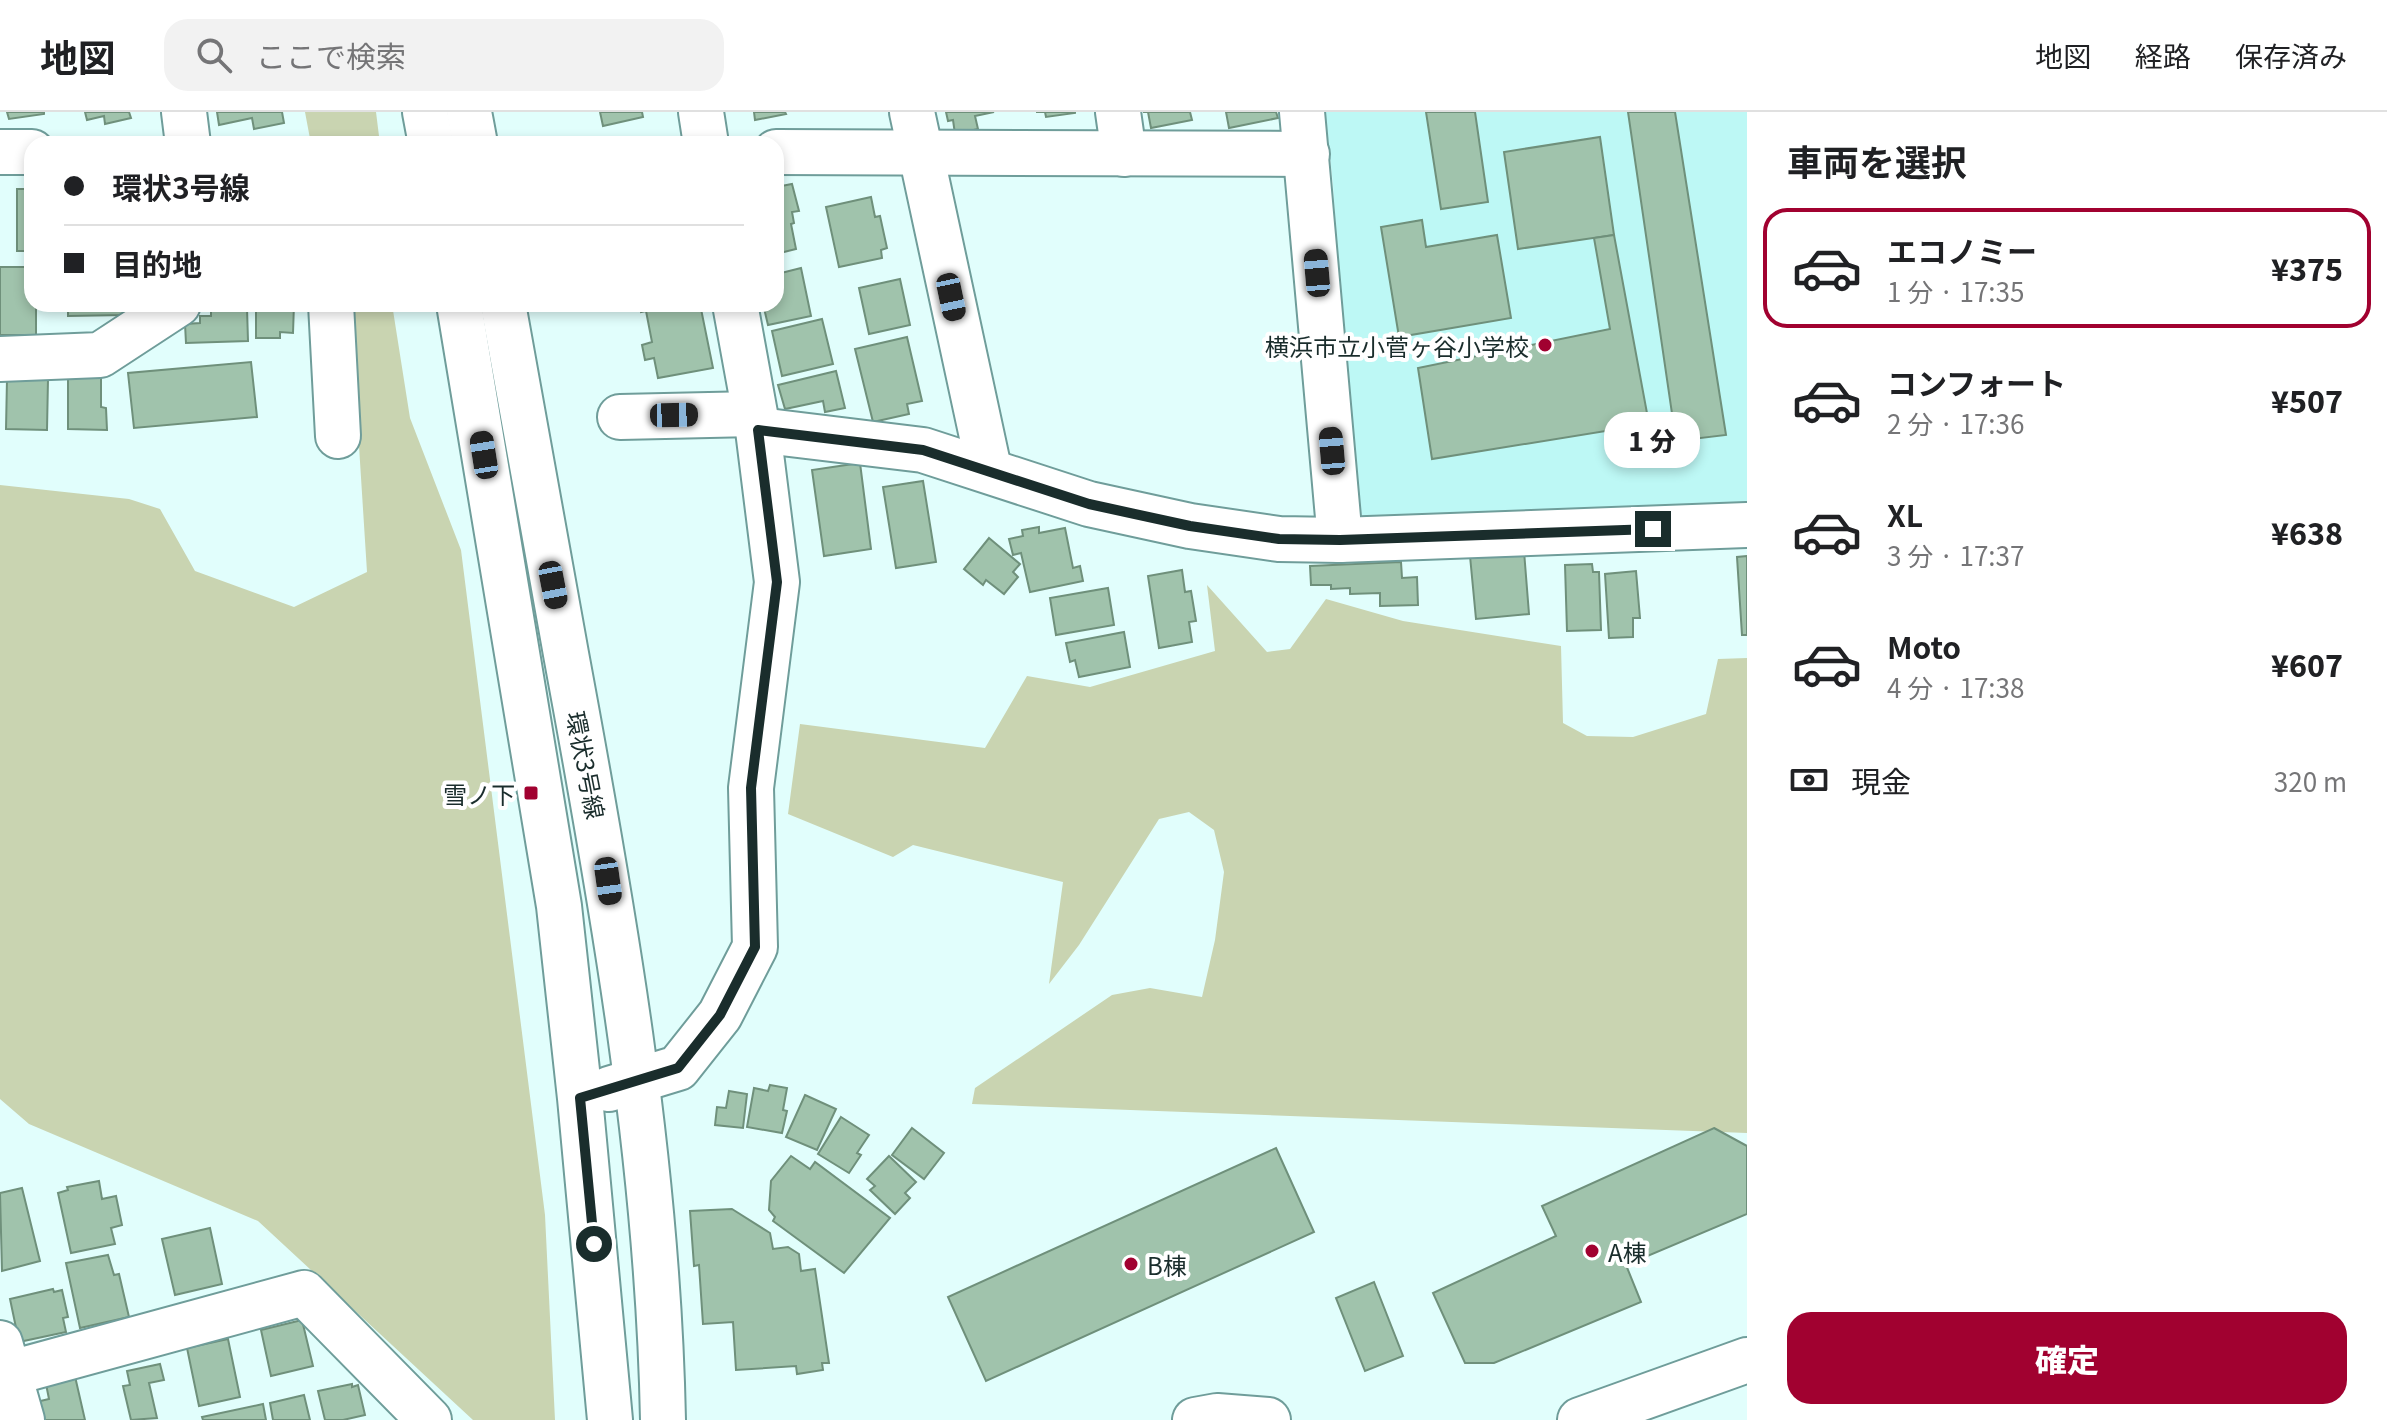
<!DOCTYPE html>
<html lang="ja">
<meta charset="utf-8">
<style>
body{margin:0;font-family:Georgia,"Noto Sans JP",serif;background:#f2f2f2;color:#202124;height:100vh;display:flex;flex-direction:column;font-size:30px;white-space:nowrap}
*{box-sizing:border-box;margin:0}
p{font-size:26px;color:#757577}
.icon{flex:none;width:44px;height:44px;fill:none;stroke:currentColor;stroke-width:2;stroke-linecap:round;stroke-linejoin:round}
.map{position:relative;flex:1;overflow:hidden}
.side{display:flex;flex-direction:column;background:#fff;width:640px}
.side>*{flex:none}
.hud{position:absolute;left:24px;top:24px;width:760px;height:176px;border-radius:24px;box-shadow:0 4px 12px #0003;display:grid;align-content:center;height:176px;padding:0 40px;background:#fff}
.end{position:absolute;width:36px;height:36px;margin:-18px;border:10px solid #1a2d2c;background:#fff;box-shadow:0 0 0 4px #fff}
.from{border-radius:50%}
.bubble{position:absolute;height:56px;border-radius:24px;background:#fff;box-shadow:0 4px 12px #0003;font-size:26px;font-weight:800;line-height:56px;text-align:center}
.car{position:absolute;width:24px;height:48px;margin:-24px -12px;border-radius:10px;box-shadow:0 0 6px 2px #0007;background:linear-gradient(#222 24%,#8ab4d8 0 40%,#222 0 76%,#8ab4d8 0 86%,#222 0)}
.hud b{display:flex;align-items:center;gap:28px;height:76px;font-size:30px}
.hud b+b{border-top:2px solid #e0e0e0}
.hud i{width:20px;height:20px;background:#202124}
ul{padding:0;list-style:none}
li{display:flex;align-items:center;gap:24px;height:120px;margin:0 16px 12px;padding:0 24px;border:4px solid transparent;border-radius:24px}
li div{flex:1}
li b{display:block;font-size:30px}
li em{font-style:normal;font-weight:800}
li.active{border-color:#a10130}
li>.icon{width:72px;height:72px;stroke-width:1.5}
h2{padding:0 40px;font-size:36px;line-height:96px}
.pay{display:flex;align-items:center;gap:20px;height:88px;padding:0 40px;font-size:30px}
.pay p{margin-inline-start:auto}
.action{display:flex;gap:16px;margin-top:auto;padding:16px 40px}
.action a{flex:1;height:92px;border-radius:24px;background:#a10130;color:#fff;font-size:32px;font-weight:800;line-height:92px;text-align:center}
header{display:flex;align-items:center;gap:48px;box-sizing:border-box;height:112px;padding:0 40px;background:#fff;border-bottom:2px solid #e0e0e0}
header strong{font-size:38px}
nav{display:flex;gap:44px;margin-inline-start:auto;font-size:28px}
.search{width:560px;height:72px;background:#f2f2f2;display:flex;align-items:center;gap:20px;box-sizing:border-box;padding:0 28px;border-radius:24px;color:#757577;font-size:30px}
main{display:flex;flex:1;min-height:0}
.map>svg:first-child{display:block}
.built{fill:#bdf8f5}
.green{fill:#c9d4b1}
.building{fill:#a0c3ac;stroke:#6f907b;stroke-width:2}
.lines{fill:none;stroke-linecap:round;stroke-linejoin:round}
.minor-casing{stroke:#6f9d9a;stroke-width:48}
.minor{stroke:#fff;stroke-width:44}
.route{stroke:#1a2d2c;stroke-width:10}
.poi-dot{fill:#a10130;stroke:#fff;stroke-width:3}
.labels{text-anchor:middle;dominant-baseline:central;stroke-width:8;stroke-linejoin:round;paint-order:stroke}
.poi-label{font-size:24px;fill:#1a2d2c;stroke:#fff;text-anchor:end}
.street-label{font-size:24px;fill:#1a2d2c;stroke:#fff}
</style>
<header>
<strong>地図</strong>
<div class="search"><svg class="icon" aria-label="search" viewBox="0 0 24 24"><circle cx="10" cy="10" r="6"/><path d="M15 15l6 6"/></svg>ここで検索</div>
<nav><a>地図</a><a>経路</a><a>保存済み</a></nav>
</header>
<main>
<div class="map">
<svg width="1747" height="1308" viewBox="0 0 1747 1308">
<rect width="100%" height="100%" fill="#e1fefc"/>
<!-- built -->
<path class="built" d="M1325 0H1747V395L1373 413 1352 393 1333 72Z"/>
<!-- green -->
<g class="green">
<path d="M305 0H376L380 32H311Z"/>
<path d="M350 192H392L410 306 461 438 545 1103 555 1308H473L258 1109 29 1012 0 987V373L129 387 160 397 195 459 294 495 367 460Z"/>
<path d="M1207 473 1267 540 1290 537 1326 487 1403 509 1561 534 1563 611 1587 624 1633 625 1706 602 1718 547 1747 546V1021L972 992 975 976 1112 883 1150 876 1202 885 1215 828 1224 760 1214 718 1189 700 1159 707 1079 833 1049 872 1063 770 913 733 893 745 788 702 800 612 985 636 1027 564 1090 575 1215 539Z"/>
</g>
<!-- building -->
<g class="building">
<path d="M7 0H44V2L9 7Z"/>
<path d="M85 0H129L131 6 105 12 104 4 87 8Z"/>
<path d="M217 0H282L284 11 254 17 252 6 219 13Z"/>
<path d="M600 0H642L643 5 603 14Z"/>
<path d="M754 0H785L786 2 755 8Z"/>
<path d="M946 0H994L975 4 978 17 955 22 953 8 948 9Z"/>
<path d="M1036 0H1075V1L1046 5 1045 0Z"/>
<path d="M1143 0H1190L1192 8 1151 16 1148 0Z"/>
<path d="M1226 0H1276L1278 6 1229 16Z"/>
<path d="M1426 0H1475L1488 90 1441 97Z"/>
<path d="M1628 0H1675L1726 323 1676 329Z"/>
<path d="M1600 25 1614 123 1518 137 1504 40Z"/>
<path d="M792 72 799 99 792 100 794 111 791 112 796 137 776 142V75Z"/>
<rect x="17" y="77" width="15" height="62"/>
<path d="M871 85 875 105 880 104 887 136 881 138 882 146 839 155 826 95Z"/>
<path d="M1422 108 1426 135 1497 123 1511 206 1399 225 1381 115Z"/>
<path d="M1614 123 1649 312 1432 347 1418 256 1610 217 1594 126Z"/>
<path d="M0 155H31L32 192H36V223H0Z"/>
<path d="M801 156 811 204 768 213 763 192H776L777 162Z"/>
<path d="M900 167 910 213 869 222 859 176Z"/>
<path d="M68 192H125V203L68 204Z"/>
<path d="M256 192H294L293 221 280 220V226H256Z"/>
<path d="M639 192H700L713 256 658 266 654 246 645 248 642 233 652 230 646 199 641 200Z"/>
<path d="M247 196 248 229 186 231 185 212 200 211V204H211V198Z"/>
<path d="M822 207 833 252 782 264 772 219Z"/>
<path d="M907 225 922 289 907 292 909 302 873 310 855 237Z"/>
<path d="M251 250 257 305 134 316 128 261Z"/>
<path d="M836 259 845 296 825 300 823 289 785 297 778 273Z"/>
<path d="M68 264H101V295L106 296 107 318 68 317Z"/>
<path d="M7 267H48L47 318 6 317Z"/>
<path d="M860 351 871 437 824 444 812 358Z"/>
<path d="M923 369 936 450 896 456 883 375Z"/>
<path d="M1039 415V421L1065 416 1073 456 1080 454 1083 469 1030 480 1021 441 1013 443 1009 427 1023 424 1022 418Z"/>
<path d="M989 426 1020 452 1013 460 1018 465 1004 482 986 468 983 473 964 457Z"/>
<path d="M1524 439 1529 502 1476 507 1470 444Z"/>
<path d="M1747 444V523H1742L1737 445Z"/>
<path d="M1401 450 1402 466 1417 465 1418 493 1380 494V481L1350 482V476L1331 477V473H1311L1310 454Z"/>
<path d="M1592 452 1593 460H1599L1601 518 1567 519 1565 453Z"/>
<path d="M1182 458 1185 480 1191 479 1196 509 1189 510 1192 530 1159 536 1148 464Z"/>
<path d="M1636 459 1640 506H1633V525L1609 526 1605 462Z"/>
<path d="M1108 476 1114 513 1056 523 1050 486Z"/>
<path d="M1124 520 1130 555 1079 565 1075 548 1070 550 1066 531Z"/>
<path d="M770 973 787 976 783 998 787 999 782 1021 747 1015 754 976 768 979Z"/>
<path d="M729 979 747 982 743 1016 715 1013 717 995 726 996Z"/>
<path d="M805 983 836 997 817 1038 786 1025Z"/>
<path d="M841 1005 869 1023 857 1041 861 1043 849 1061 818 1042Z"/>
<path d="M912 1016 944 1041 924 1067 892 1043Z"/>
<path d="M1714 1016 1747 1034V1102L1626 1153 1641 1190 1494 1251H1465L1433 1181 1556 1124 1542 1094Z"/>
<path d="M1276 1036 1314 1120 986 1269 948 1185Z"/>
<path d="M791 1044 810 1057 815 1050 890 1106 844 1161 773 1109 775 1105 769 1098 771 1069Z"/>
<path d="M889 1044 916 1070 905 1081 910 1086 895 1102 870 1078 875 1074 867 1067Z"/>
<path d="M99 1069 102 1087 116 1084 122 1113 111 1116 115 1132 71 1141 58 1081 68 1078 67 1075Z"/>
<path d="M22 1076 40 1149 2 1159 0 1081Z"/>
<path d="M732 1097 770 1121 773 1137 788 1135 799 1142 801 1159 815 1157 829 1251H822L823 1258 797 1262 796 1254 736 1258 733 1210 703 1212 699 1153 694 1154 690 1099Z"/>
<path d="M210 1116 222 1172 175 1183 162 1127Z"/>
<path d="M108 1143 114 1163 119 1162 129 1205 80 1216 66 1151Z"/>
<path d="M1374 1170 1403 1244 1365 1259 1336 1186Z"/>
<path d="M53 1177 54 1180 62 1178 68 1205 63 1206 66 1220 19 1230 10 1187Z"/>
<path d="M302 1208 313 1254 271 1264 261 1218Z"/>
<path d="M228 1227 240 1285 199 1294 187 1236Z"/>
<path d="M160 1252 164 1268 149 1271 157 1306 131 1308 123 1274 130 1273 127 1259Z"/>
<path d="M74 1260 85 1308H40L36 1290 49 1287 45 1267Z"/>
<path d="M352 1272V1275L358 1273 365 1303 343 1308H325L318 1279Z"/>
<path d="M304 1283 310 1308H273L270 1291Z"/>
<path d="M263 1292 266 1308H203L202 1305Z"/>
</g>
<g class="lines">
<defs>
<g id="minor">
<path d="M184 0 188 32"/>
<path d="M425 0 431 32"/>
<path d="M469 0 475 32"/>
<path d="M701 0 706 32"/>
<path d="M912 0 989 357"/>
<path d="M1118 0 1124 42"/>
<path d="M1302 0 1340 428"/>
<path d="M0 40H32"/>
<path d="M776 40 1307 42"/>
<path d="M331 192 338 324"/>
<path d="M459 192 559 794 580 986 610 1308"/>
<path d="M503 192C524 309 544 426 566 542 613 795 658 1050 663 1308"/>
<path d="M0 247 100 243 178 192"/>
<path d="M620 305 754 302"/>
<path d="M758 318 923 338 1089 392 1190 414 1279 427 1340 428 1747 413"/>
<path d="M609 977 678 956 720 903 755 835 751 676 777 470 758 318 735 192"/>
<path d="M0 1231 22 1308"/>
<path d="M0 1264 304 1181 429 1308"/>
<path d="M1195 1308 1217 1304 1268 1308"/>
<path d="M1580 1308 1747 1248"/>
</g>
</defs>
<!-- minor casing -->
<use href="#minor" class="minor-casing"/>
<!-- minor -->
<use href="#minor" class="minor"/>
</g>
<g class="lines">
<!-- route -->
<path class="route" d="M594 1132 580 986 678 956 720 903 755 835 751 676 777 470 758 318 923 338 1089 392 1190 414 1279 427 1340 428 1653 417"/>
</g>
<!-- markers -->
<g class="poi-dot">
<circle cx="1545" cy="233" r="8"/>
<rect x="523" y="673" width="16" height="16" rx="4"/>
<circle cx="1592" cy="1139" r="8"/>
<circle cx="1131" cy="1152" r="8"/>
</g>
<g class="labels">
<!-- poi labels -->
<g class="poi-label">
<text x="1529" y="233">横浜市立小菅ヶ谷小学校</text>
<text x="515" y="681">雪ノ下</text>
<text x="1608" y="1139" text-anchor="start">A棟</text>
<text x="1147" y="1152" text-anchor="start">B棟</text>
</g>
<!-- street labels -->
<g class="street-label">
<text transform="translate(587 653) rotate(79)">環状3号線</text>
</g>
</g>
</svg>
<i class="end from" style="left:594px;top:1132px"></i>
<i class="end" style="left:1653px;top:417px"></i>
<div class="bubble" style="left:1604px;top:300px;width:96px">1 分</div>
<i class="car" style="left:1317px;top:161px;rotate:355deg"></i>
<i class="car" style="left:951px;top:185px;rotate:168deg"></i>
<i class="car" style="left:674px;top:303px;rotate:89deg"></i>
<i class="car" style="left:1332px;top:339px;rotate:355deg"></i>
<i class="car" style="left:484px;top:343px;rotate:351deg"></i>
<i class="car" style="left:553px;top:473px;rotate:169deg"></i>
<i class="car" style="left:608px;top:769px;rotate:172deg"></i>
<div class="hud">
<b><i class="from"></i>環状3号線</b>
<b><i></i>目的地</b>
</div>
</div>
<section class="side">
<h2>車両を選択</h2>
<ul>
<li class="active"><svg class="icon" aria-label="car" viewBox="0 0 24 24"><path d="M5 17H2v-5l4-1 3-4h7l3 4 3 1v5h-3M9 17h6M6 11h13"/><circle cx="7" cy="17" r="2"/><circle cx="17" cy="17" r="2"/></svg><div><b>エコノミー</b><p>1 分 · 17:35</p></div><em>¥375</em></li>
<li><svg class="icon" aria-label="car" viewBox="0 0 24 24"><path d="M5 17H2v-5l4-1 3-4h7l3 4 3 1v5h-3M9 17h6M6 11h13"/><circle cx="7" cy="17" r="2"/><circle cx="17" cy="17" r="2"/></svg><div><b>コンフォート</b><p>2 分 · 17:36</p></div><em>¥507</em></li>
<li><svg class="icon" aria-label="car" viewBox="0 0 24 24"><path d="M5 17H2v-5l4-1 3-4h7l3 4 3 1v5h-3M9 17h6M6 11h13"/><circle cx="7" cy="17" r="2"/><circle cx="17" cy="17" r="2"/></svg><div><b>XL</b><p>3 分 · 17:37</p></div><em>¥638</em></li>
<li><svg class="icon" aria-label="car" viewBox="0 0 24 24"><path d="M5 17H2v-5l4-1 3-4h7l3 4 3 1v5h-3M9 17h6M6 11h13"/><circle cx="7" cy="17" r="2"/><circle cx="17" cy="17" r="2"/></svg><div><b>Moto</b><p>4 分 · 17:38</p></div><em>¥607</em></li>
</ul>
<div class="pay"><svg class="icon" aria-label="cash" viewBox="0 0 24 24"><path d="M3 7h18v10H3z"/><circle cx="12" cy="12" r="2"/></svg>現金<p>320 m</p></div>
<div class="action"><a>確定</a></div>
</section>
</main>
